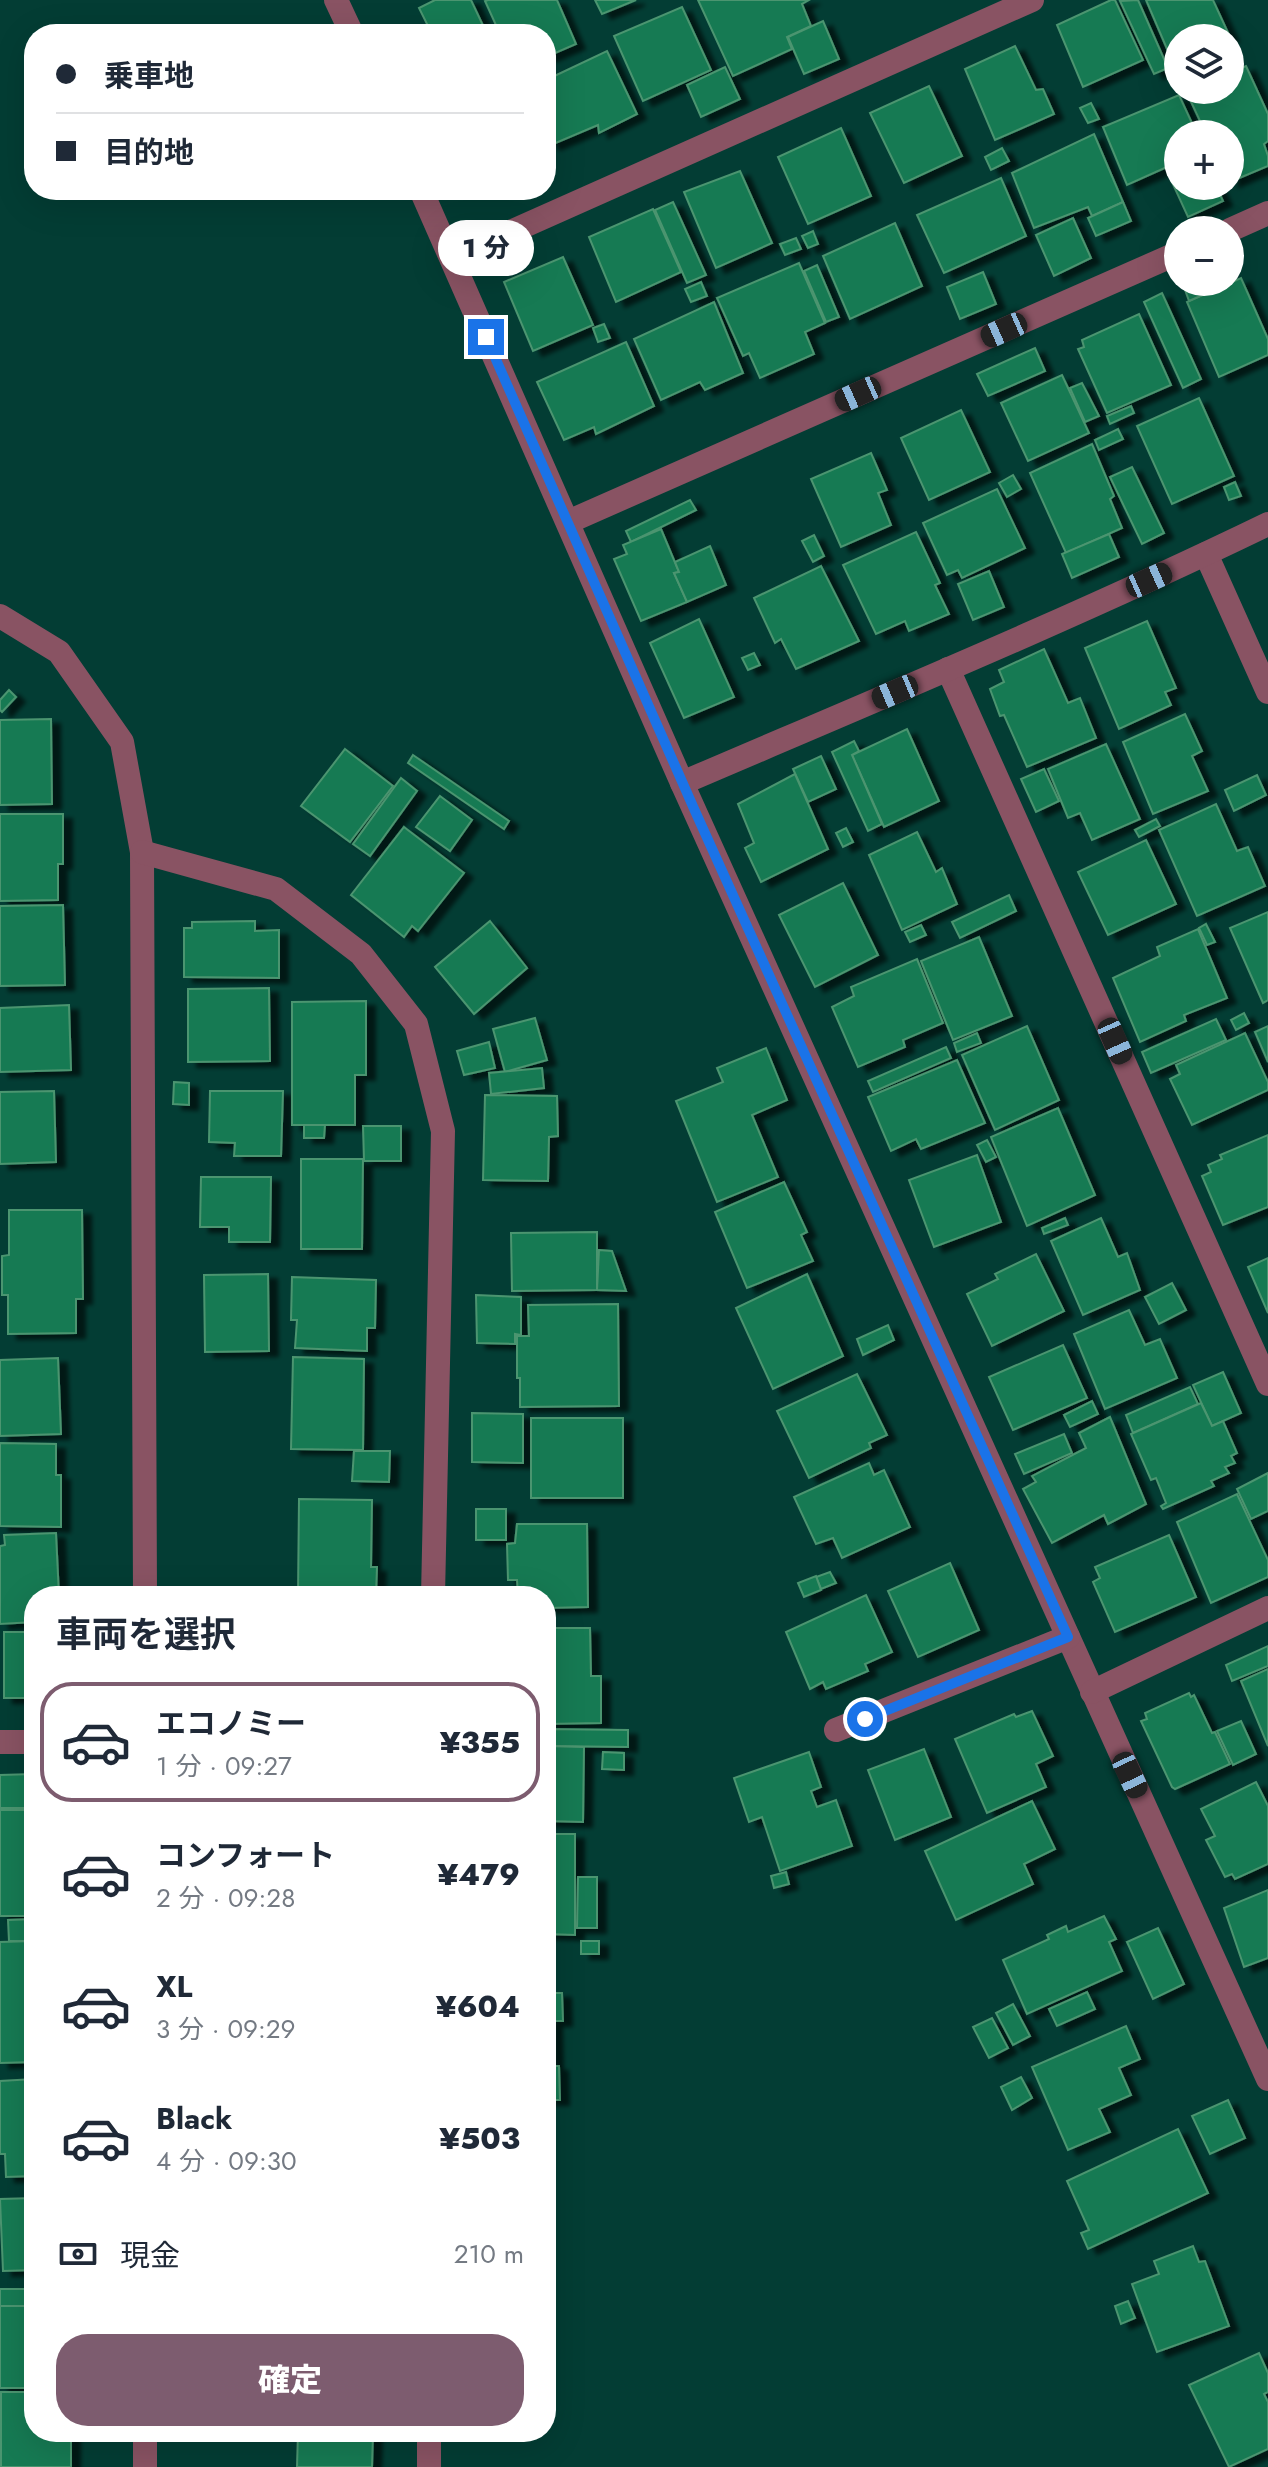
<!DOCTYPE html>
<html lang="ja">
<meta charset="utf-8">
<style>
body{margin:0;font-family:Jost,"Noto Sans JP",sans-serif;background:#f6f6f7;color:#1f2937;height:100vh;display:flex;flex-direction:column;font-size:30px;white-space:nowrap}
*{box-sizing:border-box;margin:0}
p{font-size:26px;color:#747a83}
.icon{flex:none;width:44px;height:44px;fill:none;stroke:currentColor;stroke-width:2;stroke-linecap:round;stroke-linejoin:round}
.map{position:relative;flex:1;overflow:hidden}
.drawer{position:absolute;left:24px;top:1586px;width:532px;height:856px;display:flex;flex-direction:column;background:#fff;border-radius:32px;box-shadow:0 8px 32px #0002}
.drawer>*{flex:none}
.top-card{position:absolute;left:24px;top:24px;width:532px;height:176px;border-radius:32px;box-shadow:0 8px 32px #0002;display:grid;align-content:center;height:176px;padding:0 32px;background:#fff}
.buttons{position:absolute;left:1164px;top:24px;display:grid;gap:16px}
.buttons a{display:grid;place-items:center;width:80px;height:80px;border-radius:50%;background:#fff;box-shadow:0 8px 32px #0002;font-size:40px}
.end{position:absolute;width:36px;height:36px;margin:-18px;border:10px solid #1a73e8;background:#fff;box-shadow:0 0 0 4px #fff}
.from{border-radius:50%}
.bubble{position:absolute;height:56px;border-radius:28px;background:#fff;box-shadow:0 8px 32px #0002;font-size:26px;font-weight:800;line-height:56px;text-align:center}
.car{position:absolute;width:24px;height:48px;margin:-24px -12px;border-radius:10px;box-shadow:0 0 6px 2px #0007;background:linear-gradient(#222 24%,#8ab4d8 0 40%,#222 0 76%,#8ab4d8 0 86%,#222 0)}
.top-card b{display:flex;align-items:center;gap:28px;height:76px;font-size:30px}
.top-card b+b{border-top:2px solid #e0e1e3}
.top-card i{width:20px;height:20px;background:#1f2937}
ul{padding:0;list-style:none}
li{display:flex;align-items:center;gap:24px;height:120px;margin:0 16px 12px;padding:0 16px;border:4px solid transparent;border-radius:32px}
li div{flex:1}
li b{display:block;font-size:30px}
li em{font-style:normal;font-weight:800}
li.selected{border-color:#7d5c6f}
li>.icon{width:72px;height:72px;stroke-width:1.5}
h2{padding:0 32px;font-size:36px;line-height:96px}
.pay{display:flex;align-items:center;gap:20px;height:88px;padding:0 32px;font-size:30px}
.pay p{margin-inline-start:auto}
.cta{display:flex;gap:16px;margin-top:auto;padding:16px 32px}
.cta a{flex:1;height:92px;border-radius:32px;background:#7d5c6f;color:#fff;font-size:32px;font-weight:800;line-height:92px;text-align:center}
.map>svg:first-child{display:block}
.building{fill:#187a52;stroke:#4b9570;stroke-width:2;filter:url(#shadow)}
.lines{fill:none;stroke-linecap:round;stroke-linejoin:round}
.street{stroke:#895363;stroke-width:24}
.route{stroke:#1a73e8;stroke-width:10}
</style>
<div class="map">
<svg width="1268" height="2467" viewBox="0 0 1268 2467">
<defs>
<filter id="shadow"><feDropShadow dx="9" dy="5" stdDeviation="2" flood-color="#0009"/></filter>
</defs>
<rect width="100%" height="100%" fill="#033d34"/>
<!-- building -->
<g class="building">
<path d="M435 0H471L487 34H432L419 8Z"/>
<path d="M488 0H557L576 44 546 57V34H500L485 1Z"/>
<path d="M595 0H636L602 14Z"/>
<path d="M698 0H809L802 4 811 26 787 37 792 49 733 76Z"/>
<path d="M1111 0H1115L1143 60 1083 87 1057 25Z"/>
<path d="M1138 0 1168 68 1154 74 1120 1Z"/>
<path d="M1146 0H1213L1230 37 1178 38V61L1173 63Z"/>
<path d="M682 7 711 70 643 101 614 36Z"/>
<path d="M823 21 839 59 804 74 788 37Z"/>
<path d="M1015 46 1036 90 1043 89 1054 114 995 140 965 69Z"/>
<path d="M607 51 637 114 599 133 598 125 551 145 546 135V80Z"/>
<path d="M1246 66 1268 114V141L1264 144 1268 156V166L1230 182V134H1206L1186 91 1230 90V73Z"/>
<path d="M725 67 740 99 701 117 687 85Z"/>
<path d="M929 86 962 156 904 183 870 113Z"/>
<path d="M1179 95 1197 134H1178V162L1127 185 1103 127Z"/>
<path d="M1091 103 1099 119 1088 123 1080 108Z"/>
<path d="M841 128 871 196 808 224 778 157Z"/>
<path d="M1094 134 1123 202 1092 216 1088 207 1034 228 1012 173Z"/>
<path d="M1002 148 1009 161 991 170 985 157Z"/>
<path d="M740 171 772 243 716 268 684 192Z"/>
<path d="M1178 176V186H1216L1223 201 1188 217 1171 180Z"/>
<path d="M1001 178 1026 236 944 273 917 215Z"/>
<path d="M673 202 706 275 687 283 655 210Z"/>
<path d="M1123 202 1131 221 1096 236 1088 218Z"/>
<path d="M653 209 681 272 616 302 589 237Z"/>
<path d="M1073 218 1091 258 1054 276 1036 235Z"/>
<path d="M895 223 922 286 850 319 823 256Z"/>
<path d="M813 231 818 244 808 248 802 236Z"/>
<path d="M796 238 801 249 785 255 780 244Z"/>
<path d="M563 257 593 325 533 351 504 282Z"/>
<path d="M799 263 825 323 805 332 814 354 760 378 749 353 743 356 717 298Z"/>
<path d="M817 265 839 317 826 322 804 271Z"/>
<path d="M983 272 996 304 960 319 947 287Z"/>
<path d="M1241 278 1268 339V355L1219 377 1187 302Z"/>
<path d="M701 282 707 296 691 302 685 289Z"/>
<path d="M1196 282H1229L1230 283 1189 301 1184 287Z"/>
<path d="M1162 293 1201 379 1183 388 1144 302Z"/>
<path d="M714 302 743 373 705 390 700 382 661 400 634 339Z"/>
<path d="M1139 314 1171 385 1107 413 1078 349 1084 347 1082 340Z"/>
<path d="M604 324 610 338 598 342 593 328Z"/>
<path d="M626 342 654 406 596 434 594 427 564 440 537 382Z"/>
<path d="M1035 348 1045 371 988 396 977 374Z"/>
<path d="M1062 375 1089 433 1028 461 1001 403Z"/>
<path d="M1082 383 1099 416 1085 422 1070 388Z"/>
<path d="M1199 398 1234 476 1172 504 1137 426Z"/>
<path d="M1131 406 1134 413 1110 424 1107 416Z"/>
<path d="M961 410 990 472 929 500 901 438Z"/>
<path d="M1118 429 1123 439 1099 450 1095 440Z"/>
<path d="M1092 444 1114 496 1110 499 1122 528 1066 553 1030 473Z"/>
<path d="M871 453 887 490 878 493 891 525 841 547 811 479Z"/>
<path d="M1132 467 1164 533 1142 544 1110 477Z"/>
<path d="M1013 475 1021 489 1007 497 999 483Z"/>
<path d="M1235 482 1241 496 1229 500 1224 487Z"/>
<path d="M997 489 1025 548 962 578 958 570 947 575 923 523Z"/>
<path d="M690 500 696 510 631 542 626 531Z"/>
<path d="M661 529 679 572 674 573 687 602 641 621 614 559 627 554 623 545Z"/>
<path d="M916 532 940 583 935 585 949 614 909 631 905 621 876 634 843 565Z"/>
<path d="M1109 534 1119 557 1072 578 1062 554Z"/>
<path d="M814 535 824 556 813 562 802 541Z"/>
<path d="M710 546 726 585 687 602 674 573 679 572 675 562Z"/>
<path d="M821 566 859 641 796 669 781 639 775 643 754 598Z"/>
<path d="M989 571 1004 607 973 620 958 584Z"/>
<path d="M699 619 734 697 684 718 650 643Z"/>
<path d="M1147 621 1176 688 1165 692 1171 705 1119 729 1085 648Z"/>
<path d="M1044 649 1068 703 1080 698 1096 738 1027 767 1004 715 1000 716 990 689 1004 682 999 670Z"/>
<path d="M754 653 760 665 748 670 742 658Z"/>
<path d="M9 690 16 697 2 712 0 710V700Z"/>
<path d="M1185 714 1202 751 1192 756 1208 791 1153 814 1123 742Z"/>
<path d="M51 719 52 804 0 805V720Z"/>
<path d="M907 729 939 801 884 827 852 755Z"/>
<path d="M854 741 859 751 852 755 882 824 868 831 832 752Z"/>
<path d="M1106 744 1140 819 1092 840 1080 813 1068 818 1048 769Z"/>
<path d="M345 749 393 786 350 842 301 806Z"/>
<path d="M413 755 509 821 504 829 408 763Z"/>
<path d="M821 756 836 789 808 802 793 769Z"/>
<path d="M1044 769 1059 801 1036 812 1021 779Z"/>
<path d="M795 774 828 849 761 882 745 848 754 843 738 804Z"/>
<path d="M1257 775 1266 795 1234 811 1225 790Z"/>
<path d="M401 778 417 791 370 856 353 844Z"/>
<path d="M440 796 472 820 450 851 416 827Z"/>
<path d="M1216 804 1237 851 1248 847 1265 886 1197 916 1159 830Z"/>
<path d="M0 814H63V864H58V900L0 901Z"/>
<path d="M1156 819 1160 826 1139 837 1135 830Z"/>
<path d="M404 827 464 873 418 931 412 926 404 937 351 895Z"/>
<path d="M846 828 853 842 843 847 836 833Z"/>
<path d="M917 832 936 872 942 868 957 904 902 930 869 855Z"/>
<path d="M1146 840 1176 904 1108 935 1078 872Z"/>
<path d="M843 883 878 955 815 987 779 915Z"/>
<path d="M1009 895 1016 911 960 938 952 922Z"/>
<path d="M63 905 65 985 0 986V906Z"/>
<path d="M1268 912V1000L1263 1003 1230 928Z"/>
<path d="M255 921V931L279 930V978L184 977V928H192V922Z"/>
<path d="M490 921 527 968 474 1014 435 967Z"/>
<path d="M1206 924 1215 942 1207 945 1199 928Z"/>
<path d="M921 925 926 935 910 942 905 932Z"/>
<path d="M1198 929 1227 998 1184 1015 1186 1021 1140 1042 1113 978 1160 956 1157 947Z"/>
<path d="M979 937 1012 1016 953 1040 921 961Z"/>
<path d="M917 959 943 1023 903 1040 905 1047 858 1067 832 1007 854 996 851 987Z"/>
<path d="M269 988 270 1061 188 1062V989Z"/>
<path d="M366 1001V1075H355V1125H292V1002Z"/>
<path d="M69 1005 71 1070 0 1072V1008Z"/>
<path d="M1244 1013 1249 1023 1236 1030 1231 1020Z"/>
<path d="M535 1018 547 1060 505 1072 493 1029Z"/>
<path d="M1216 1019 1226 1040 1151 1073 1142 1052Z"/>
<path d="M1027 1026 1059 1100 995 1130 962 1055Z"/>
<path d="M1268 1026V1062L1255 1032Z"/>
<path d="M977 1033 981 1043 957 1052 954 1043Z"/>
<path d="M1245 1033 1268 1082V1090L1192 1125 1170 1079 1180 1074 1176 1065Z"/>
<path d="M489 1042 495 1068 464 1075 457 1051Z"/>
<path d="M946 1047 951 1058 873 1092 868 1081Z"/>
<path d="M766 1048 787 1100 752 1115 778 1177 717 1202 676 1101 723 1082 717 1068Z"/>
<path d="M957 1060 985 1123 921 1149 916 1139 891 1151 868 1097Z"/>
<path d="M542 1068 544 1088 491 1094 489 1073Z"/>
<path d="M174 1082 189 1083V1105L173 1104Z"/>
<path d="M54 1091 56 1162 0 1164V1092Z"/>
<path d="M210 1091H283L281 1156H234L235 1143 209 1142Z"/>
<path d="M485 1095 557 1096 558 1136 549 1137 548 1181 483 1180Z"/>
<path d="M1058 1108 1095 1195 1027 1226 991 1137Z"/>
<path d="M304 1125H325L324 1138H304Z"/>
<path d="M363 1126H401V1161H364Z"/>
<path d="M1268 1135V1207L1223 1225 1202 1176 1211 1172 1208 1165 1222 1159 1220 1155Z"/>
<path d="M987 1140 996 1157 986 1162 977 1145Z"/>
<path d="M977 1155 1001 1222 934 1247 909 1180Z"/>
<path d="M301 1159H363L362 1249H301Z"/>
<path d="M201 1177H271L270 1242H229V1227H200Z"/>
<path d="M784 1182 807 1232 801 1235 813 1261 747 1288 715 1212Z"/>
<path d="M9 1210H82L83 1299H76V1333L8 1334V1295H2V1256L9 1255Z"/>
<path d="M1065 1218 1068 1225 1044 1234 1042 1228Z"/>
<path d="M1101 1218 1118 1257 1127 1253 1140 1290 1083 1315 1051 1241Z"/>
<path d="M597 1232V1290L512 1291 511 1233Z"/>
<path d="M599 1250 612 1251 626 1291 597 1290Z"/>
<path d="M1036 1254 1064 1311 992 1346 967 1294 998 1279 995 1274Z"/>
<path d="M1268 1258V1313L1248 1267Z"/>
<path d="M268 1274 269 1351 205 1352 204 1275Z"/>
<path d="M807 1274 843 1356 773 1389 736 1308Z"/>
<path d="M292 1277 376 1280 375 1328H367V1351L295 1348 297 1320H291Z"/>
<path d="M1172 1283 1186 1310 1159 1324 1145 1297Z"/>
<path d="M476 1295 521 1297V1335L515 1334V1344L477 1343Z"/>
<path d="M618 1304 619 1406 520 1407V1378H517V1336H529L528 1305Z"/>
<path d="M1129 1310 1145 1345 1160 1339 1177 1378 1105 1409 1074 1334Z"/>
<path d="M888 1325 894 1340 863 1355 857 1339Z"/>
<path d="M1063 1345 1087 1398 1013 1430 989 1377Z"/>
<path d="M293 1357 364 1359 363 1450 291 1449Z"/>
<path d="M58 1358 61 1434 0 1436V1360Z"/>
<path d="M1223 1372 1241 1413 1212 1426 1193 1385Z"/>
<path d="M857 1374 887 1435 869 1443 871 1448 809 1478 777 1411Z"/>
<path d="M1190 1387 1198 1404 1133 1433 1126 1415Z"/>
<path d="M1092 1401 1098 1414 1070 1427 1064 1415Z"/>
<path d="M1201 1403 1212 1426 1223 1421 1237 1453 1231 1456 1235 1463 1225 1467 1229 1473 1211 1481 1214 1486 1163 1509 1161 1506 1166 1503 1156 1478 1151 1480 1131 1434Z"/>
<path d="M472 1413 523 1414V1463L472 1462Z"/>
<path d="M1110 1417 1146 1504 1108 1524 1104 1515 1052 1543 1023 1489 1036 1482 1032 1476 1086 1448 1079 1433Z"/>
<rect x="531" y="1418" width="92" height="80"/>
<path d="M1064 1434 1072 1453 1024 1474 1015 1454Z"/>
<path d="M0 1443 56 1444V1475H61V1527L0 1526Z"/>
<path d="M354 1451H390L389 1482 352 1481Z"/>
<path d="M869 1463 874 1475 884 1470 910 1527 842 1558 833 1538 816 1544 794 1497Z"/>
<path d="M1268 1473V1511L1251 1519 1237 1489Z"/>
<path d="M1237 1494 1268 1560V1577L1211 1603 1177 1522Z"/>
<path d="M299 1499 372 1500 371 1567H377L376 1596H298Z"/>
<rect x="476" y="1509" width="30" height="31"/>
<path d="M517 1524H587L588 1607 546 1608V1596H518L517 1580H508L507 1544 515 1543Z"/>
<path d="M56 1533 59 1596H34V1622L0 1624V1546L5 1545 4 1535Z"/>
<path d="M1169 1535 1196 1597 1115 1632 1093 1582 1100 1578 1095 1567Z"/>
<path d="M950 1563 979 1630 918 1657 888 1591Z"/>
<path d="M830 1572 836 1583 821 1589 816 1577Z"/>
<path d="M816 1576 821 1590 804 1597 798 1583Z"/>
<path d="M866 1595 892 1652 865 1664 868 1671 826 1689 823 1682 810 1689 786 1632Z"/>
<path d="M546 1628H590L591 1676H601V1723L546 1724Z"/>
<rect x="4" y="1632" width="30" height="66"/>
<path d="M1268 1646V1666L1232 1681 1226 1665Z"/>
<path d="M1268 1669V1746L1241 1681Z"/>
<path d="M1189 1693 1191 1697 1194 1695 1212 1733 1215 1732 1230 1764 1175 1789 1172 1787 1141 1721 1147 1719 1145 1713Z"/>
<path d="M1032 1711 1053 1756 1036 1764 1046 1787 987 1813 955 1739 1014 1714 1016 1717Z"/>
<path d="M1241 1721 1256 1754 1233 1765 1217 1731Z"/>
<path d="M546 1729 628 1730V1747L546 1746Z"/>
<path d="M546 1746 584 1747 583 1822 546 1821Z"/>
<path d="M924 1749 951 1817 895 1840 868 1770Z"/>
<path d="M603 1752 624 1753V1770L602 1769Z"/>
<path d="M809 1752 821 1787 811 1791 817 1807 836 1800 852 1846 780 1871 762 1817 749 1822 734 1778Z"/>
<path d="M34 1774V1808H0V1775Z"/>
<path d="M1256 1782 1268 1806V1864L1235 1879 1232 1874 1225 1877 1206 1840 1215 1836 1201 1809Z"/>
<path d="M1032 1801 1055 1849 1024 1864 1033 1884 956 1920 925 1851Z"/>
<rect x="0" y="1810" width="34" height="106"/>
<path d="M546 1834H575V1935L546 1934Z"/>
<path d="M786 1872 789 1884 774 1888 771 1876Z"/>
<path d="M578 1877H597V1928H577Z"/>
<path d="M1268 1890V1958L1244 1967 1224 1908Z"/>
<path d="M1104 1916 1116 1939 1109 1942 1122 1971 1027 2014 1003 1960 1049 1939 1047 1935 1066 1926 1068 1932Z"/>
<path d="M34 1919V1941H9L8 1920Z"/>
<path d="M1158 1928 1184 1984 1153 1999 1127 1942Z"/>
<path d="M34 1941V2062L0 2063V1942Z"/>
<rect x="581" y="1941" width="18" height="13"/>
<path d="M1087 1992 1095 2009 1057 2026 1049 2009Z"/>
<path d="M546 1993H562L563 2021H553L554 2066H559L560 2100H546Z"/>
<path d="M1013 2004 1030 2036 1013 2045 996 2013Z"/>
<path d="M992 2018 1008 2048 989 2058 973 2027Z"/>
<path d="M1126 2026 1140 2059 1119 2068 1131 2095 1099 2109 1110 2132 1068 2150 1032 2067Z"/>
<path d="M1021 2077 1032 2098 1012 2110 1001 2087Z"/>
<path d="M34 2079V2176L6 2177 5 2154H0V2081Z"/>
<path d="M1228 2100 1245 2138 1210 2154 1192 2116Z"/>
<path d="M1178 2129 1208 2193 1088 2249 1081 2233 1089 2230 1067 2181Z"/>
<path d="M34 2198V2270L3 2271 0 2199Z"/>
<path d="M1193 2246 1199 2262 1205 2261 1229 2326 1157 2352 1132 2284 1159 2274 1154 2261Z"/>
<rect x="0" y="2289" width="34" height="17"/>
<path d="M1128 2301 1135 2318 1121 2324 1115 2306Z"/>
<rect x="0" y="2306" width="34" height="82"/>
<path d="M1259 2353 1268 2373V2392L1264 2394 1268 2402V2449L1229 2467 1189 2385Z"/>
<path d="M1 2392H34V2432H71V2467H1Z"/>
<path d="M298 2432 373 2434 372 2467H297Z"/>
</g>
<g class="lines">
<!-- street -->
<g class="street">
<path d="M336 0 352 34"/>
<path d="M421 190 682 783 1268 2079"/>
<path d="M1230 230 1268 213"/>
<path d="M452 258 1032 0"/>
<path d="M568 522 1178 253"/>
<path d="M1206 554 1268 692"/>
<path d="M0 616 59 652 122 742 142 852 145 1596"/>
<path d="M948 669 1268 1384"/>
<path d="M682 783C878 699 1076 617 1268 524"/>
<path d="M142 852 276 889 361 954 416 1024 443 1131 433 1596"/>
<path d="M1092 1692 1268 1608"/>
<path d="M836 1730 1068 1637"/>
<path d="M0 1742H34"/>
<path d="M145 2467V2432"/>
<path d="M429 2467V2432"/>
</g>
</g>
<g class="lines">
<!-- route -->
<path class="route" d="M486 337 695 811 1068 1637 865 1719"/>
</g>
</svg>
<div class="buttons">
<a><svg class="icon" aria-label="layers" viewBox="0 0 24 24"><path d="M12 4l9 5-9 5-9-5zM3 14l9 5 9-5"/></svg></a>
<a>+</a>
<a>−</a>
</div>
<i class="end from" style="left:865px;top:1719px"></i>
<i class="end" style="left:486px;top:337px"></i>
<div class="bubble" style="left:438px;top:220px;width:96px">1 分</div>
<i class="car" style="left:1004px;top:330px;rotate:246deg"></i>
<i class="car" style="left:858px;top:394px;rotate:246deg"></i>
<i class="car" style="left:1149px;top:580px;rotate:66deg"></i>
<i class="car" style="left:895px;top:692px;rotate:247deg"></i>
<i class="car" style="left:1115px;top:1041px;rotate:156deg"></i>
<i class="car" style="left:1130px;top:1775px;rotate:155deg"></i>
<div class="top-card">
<b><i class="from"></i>乗車地</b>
<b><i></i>目的地</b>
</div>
<section class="drawer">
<h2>車両を選択</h2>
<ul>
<li class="selected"><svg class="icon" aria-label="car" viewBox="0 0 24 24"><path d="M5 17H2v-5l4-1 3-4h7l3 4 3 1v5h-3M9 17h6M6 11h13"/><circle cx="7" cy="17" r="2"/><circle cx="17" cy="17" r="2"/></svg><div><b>エコノミー</b><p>1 分 · 09:27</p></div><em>¥355</em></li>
<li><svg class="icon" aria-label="car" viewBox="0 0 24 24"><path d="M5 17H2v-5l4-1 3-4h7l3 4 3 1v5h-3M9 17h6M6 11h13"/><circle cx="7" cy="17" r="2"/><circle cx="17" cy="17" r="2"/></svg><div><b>コンフォート</b><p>2 分 · 09:28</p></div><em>¥479</em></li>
<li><svg class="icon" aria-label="car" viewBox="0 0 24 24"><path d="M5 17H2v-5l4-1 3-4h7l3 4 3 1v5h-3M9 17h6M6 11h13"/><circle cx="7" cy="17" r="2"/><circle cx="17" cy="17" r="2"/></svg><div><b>XL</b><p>3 分 · 09:29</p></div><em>¥604</em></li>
<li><svg class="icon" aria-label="car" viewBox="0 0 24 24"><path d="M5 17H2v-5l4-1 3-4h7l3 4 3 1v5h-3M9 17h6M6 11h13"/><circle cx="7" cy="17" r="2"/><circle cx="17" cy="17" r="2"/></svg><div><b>Black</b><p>4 分 · 09:30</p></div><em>¥503</em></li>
</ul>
<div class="pay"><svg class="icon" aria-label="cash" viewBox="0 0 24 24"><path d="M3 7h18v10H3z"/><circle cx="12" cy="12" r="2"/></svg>現金<p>210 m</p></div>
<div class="cta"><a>確定</a></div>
</section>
</div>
